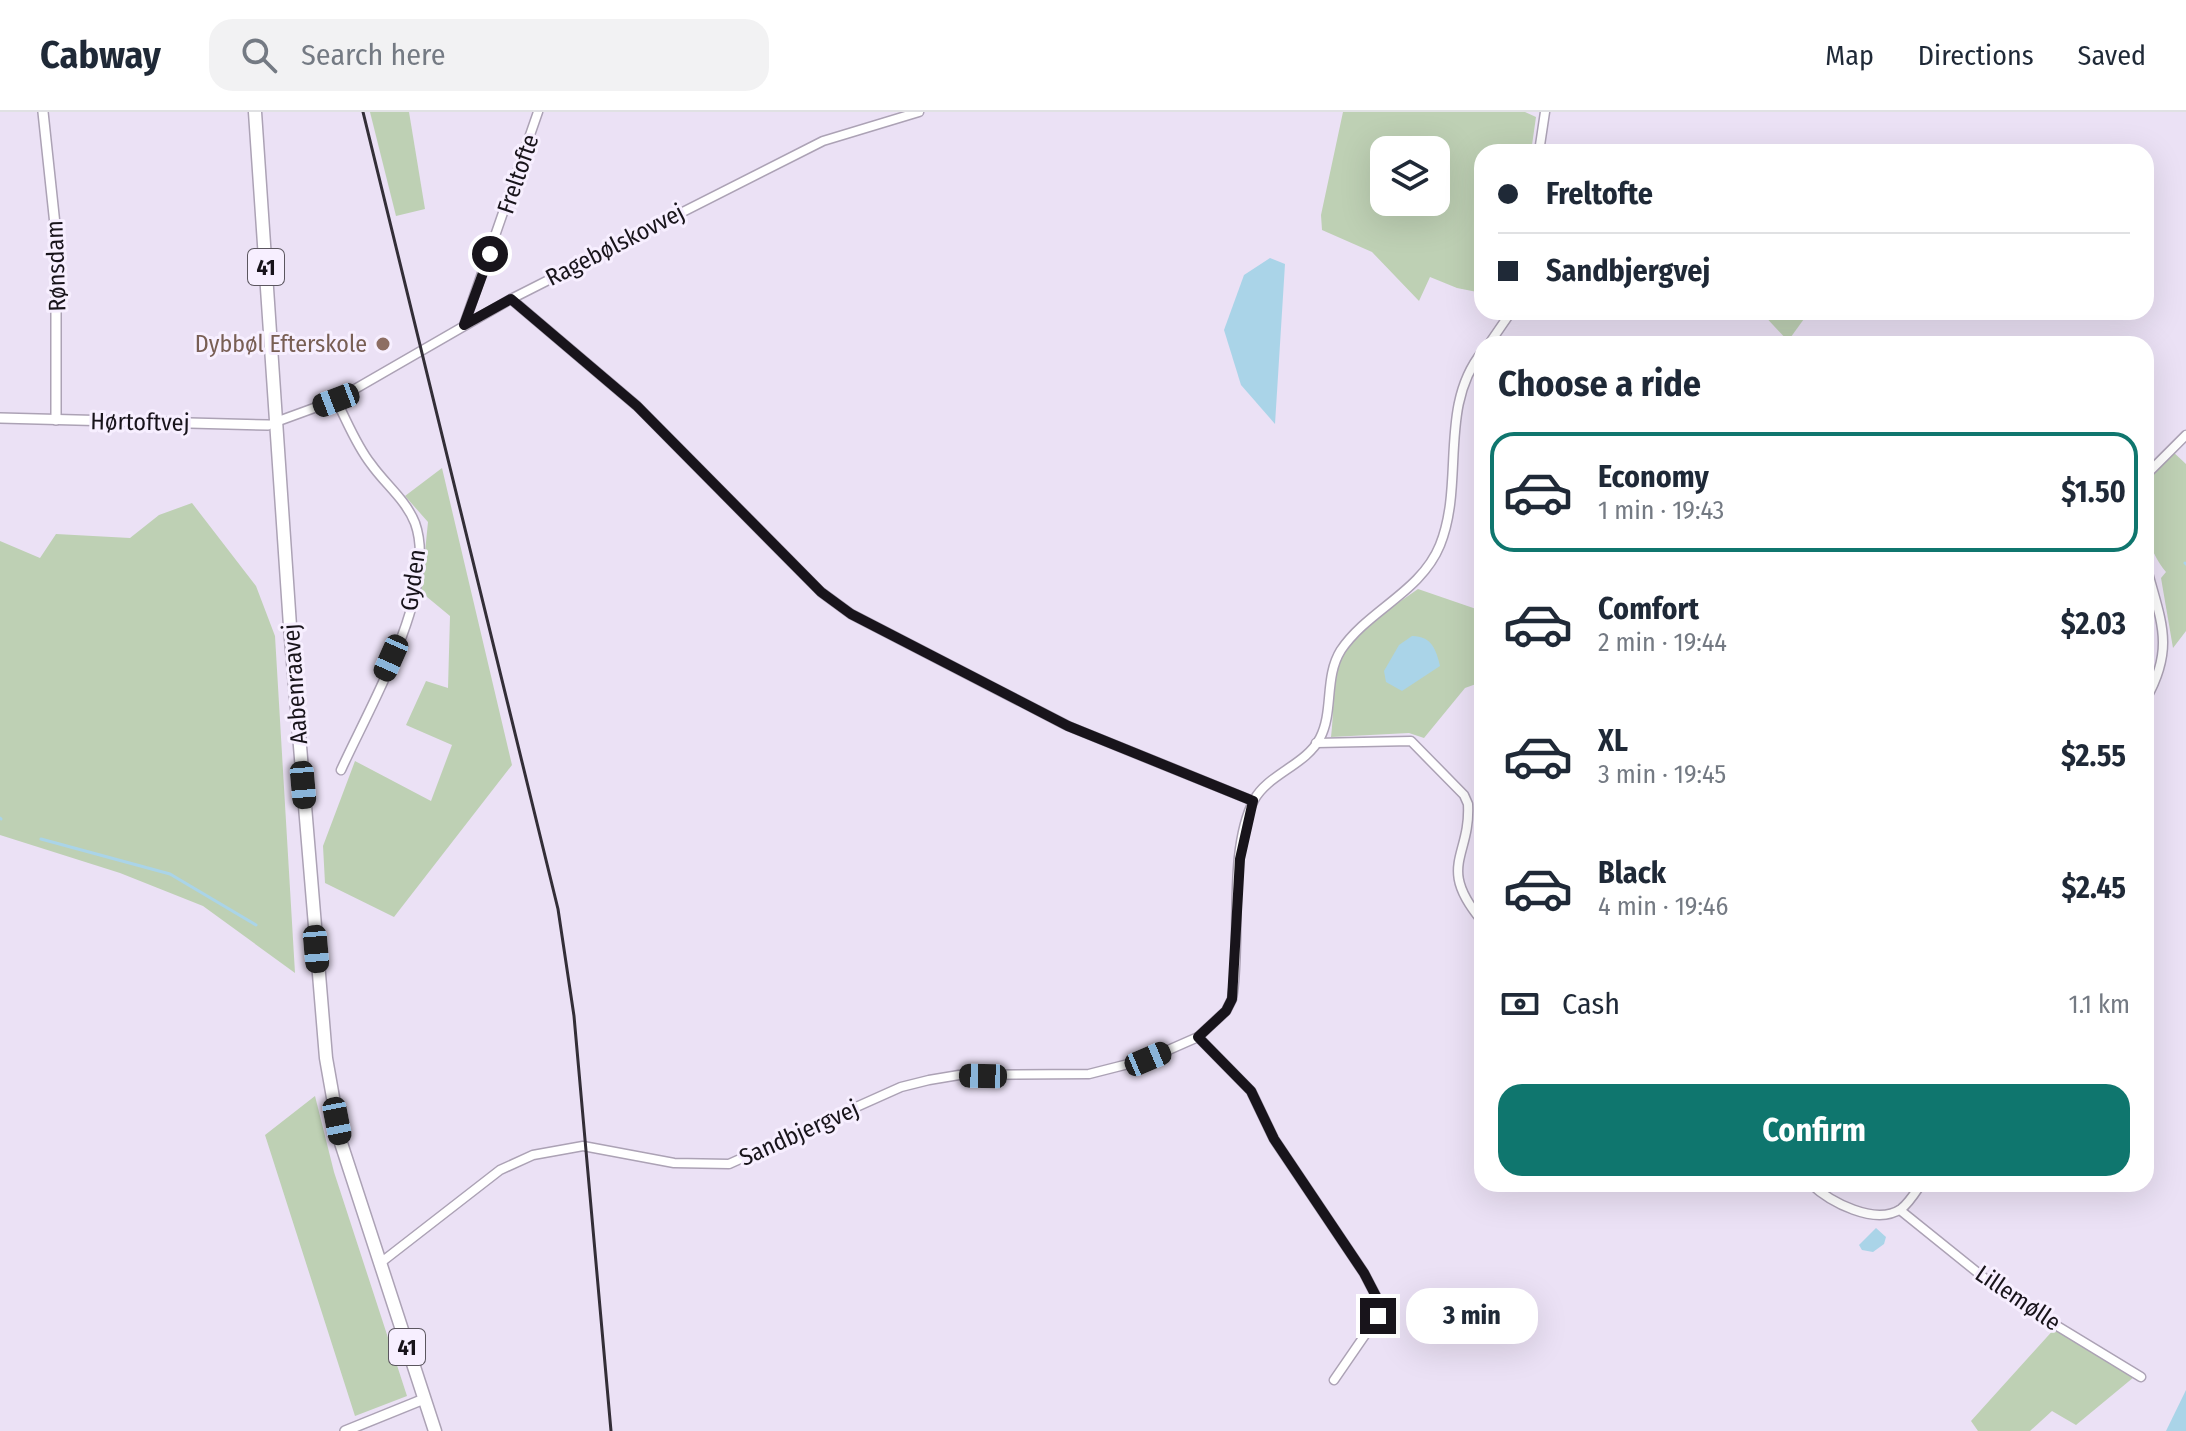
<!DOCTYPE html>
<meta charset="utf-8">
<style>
body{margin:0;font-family:"Fira Sans Condensed",sans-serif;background:#f2f2f3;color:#1f2937;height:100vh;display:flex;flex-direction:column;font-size:30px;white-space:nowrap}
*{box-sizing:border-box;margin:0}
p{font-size:26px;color:#747a83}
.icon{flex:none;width:44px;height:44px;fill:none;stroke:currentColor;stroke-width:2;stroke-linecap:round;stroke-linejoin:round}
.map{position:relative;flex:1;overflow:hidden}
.panel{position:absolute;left:1474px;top:224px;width:680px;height:856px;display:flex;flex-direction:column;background:#fff;border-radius:24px;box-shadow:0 8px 32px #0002}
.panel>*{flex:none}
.banner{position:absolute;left:1474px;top:32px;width:680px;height:176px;border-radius:24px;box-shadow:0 8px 32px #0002;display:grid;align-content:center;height:176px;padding:0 24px;background:#fff}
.controls{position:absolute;left:1370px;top:24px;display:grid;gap:16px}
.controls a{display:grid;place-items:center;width:80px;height:80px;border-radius:16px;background:#fff;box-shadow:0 8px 32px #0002;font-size:40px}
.end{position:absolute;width:36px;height:36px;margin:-18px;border:10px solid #18141b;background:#fff;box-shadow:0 0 0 4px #fff}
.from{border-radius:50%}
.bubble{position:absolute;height:56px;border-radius:24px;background:#fff;box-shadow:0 8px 32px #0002;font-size:26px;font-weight:700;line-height:56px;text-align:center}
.car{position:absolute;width:24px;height:48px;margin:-24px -12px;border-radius:10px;box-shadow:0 0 6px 2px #0007;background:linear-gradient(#222 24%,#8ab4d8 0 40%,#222 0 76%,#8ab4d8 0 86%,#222 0)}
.banner b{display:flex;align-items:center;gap:28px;height:76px;font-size:30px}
.banner b+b{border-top:2px solid #e0e1e3}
.banner i{width:20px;height:20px;background:#1f2937}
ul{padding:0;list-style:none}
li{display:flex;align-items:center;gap:24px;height:120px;margin:0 16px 12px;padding:0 8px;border:4px solid transparent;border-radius:24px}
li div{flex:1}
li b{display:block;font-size:30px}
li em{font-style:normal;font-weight:700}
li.active{border-color:#0f766e}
li>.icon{width:72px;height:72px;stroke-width:1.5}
h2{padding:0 24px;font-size:36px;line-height:96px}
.pay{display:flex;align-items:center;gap:20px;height:88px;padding:0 24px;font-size:30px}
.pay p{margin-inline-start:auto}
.primary-button{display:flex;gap:16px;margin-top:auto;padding:16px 24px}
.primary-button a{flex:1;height:92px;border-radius:24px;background:#0f766e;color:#fff;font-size:32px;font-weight:700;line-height:92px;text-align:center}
header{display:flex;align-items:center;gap:48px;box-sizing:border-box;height:112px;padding:0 40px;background:#fff;border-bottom:2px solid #e0e1e3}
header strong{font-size:38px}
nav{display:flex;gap:44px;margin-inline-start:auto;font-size:28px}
.search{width:560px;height:72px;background:#f2f2f3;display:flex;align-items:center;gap:20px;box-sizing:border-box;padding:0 28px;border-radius:24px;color:#747a83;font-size:30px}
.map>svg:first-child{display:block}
.green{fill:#bed0b4;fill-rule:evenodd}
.water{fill:#aad4e8}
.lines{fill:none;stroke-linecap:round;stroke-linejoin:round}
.stream{stroke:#aad4e8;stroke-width:3}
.minor-casing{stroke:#aca2b5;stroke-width:11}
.tertiary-casing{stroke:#aca2b5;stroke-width:12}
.primary-casing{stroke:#aca2b5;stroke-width:15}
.minor{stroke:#fff;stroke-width:8}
.tertiary{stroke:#fff;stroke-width:9}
.primary{stroke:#fff;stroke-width:12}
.rail{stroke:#332e37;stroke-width:3}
.route{stroke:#18141b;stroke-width:10}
.education-dot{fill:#8d6e63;stroke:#f7efff;stroke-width:3}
.labels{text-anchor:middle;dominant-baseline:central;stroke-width:6;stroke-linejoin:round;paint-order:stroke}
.shield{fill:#f7efff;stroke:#5b565f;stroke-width:2}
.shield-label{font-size:22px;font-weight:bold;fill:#18141b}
.street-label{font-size:24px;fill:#18141b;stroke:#f7efff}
.education-label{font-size:24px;fill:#785e54;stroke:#f7efff;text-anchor:end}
</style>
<header>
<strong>Cabway</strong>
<div class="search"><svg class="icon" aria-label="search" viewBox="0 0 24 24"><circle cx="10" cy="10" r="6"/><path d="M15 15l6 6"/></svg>Search here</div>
<nav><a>Map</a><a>Directions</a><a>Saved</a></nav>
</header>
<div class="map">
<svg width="2186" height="1319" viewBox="0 0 2186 1319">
<rect width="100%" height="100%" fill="#ebe1f5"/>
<!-- green -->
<g class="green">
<path d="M370 0H409L425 97 396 104Z"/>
<path d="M1343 0H1525L1536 5 1531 40H1482V181L1457 176 1430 165 1419 189 1372 140 1322 118 1321 103ZM1384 38H1436V90H1384Z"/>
<path d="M1761 200H1809L1788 229Z"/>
<path d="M2172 339 2186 352V519L2173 536 2161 466 2166 460C2142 430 2146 406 2146 368Z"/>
<path d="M442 356 512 653 394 805 325 771 323 734 355 649 431 689 452 633 406 613 426 569 448 576 450 504 421 480 428 410 405 384Z"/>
<path d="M192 391 256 474 275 524 295 861 203 794 120 761 0 723V429L40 446 56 422 130 426 159 403Z"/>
<path d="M1418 477 1482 499V561L1476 572 1465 576 1424 626 1409 621 1331 625C1334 603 1332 577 1338 556 1348 521 1390 497 1418 477Z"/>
<path d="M315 984 334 1060 407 1284 355 1304 265 1023Z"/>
<path d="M2056 1215 2134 1265 2076 1313 2052 1299 2030 1319H1978L1971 1309Z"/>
</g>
<!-- water -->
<g class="water">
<path d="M1270 146 1285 152 1275 312 1241 273 1224 218 1244 163Z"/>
<path d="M1412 524C1432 524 1436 538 1440 554L1402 579 1386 570 1384 559 1399 533Z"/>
<path d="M1876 1116 1886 1125 1884 1132 1873 1140 1862 1138 1859 1133Z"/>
<path d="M2186 1278V1319H2166Z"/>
</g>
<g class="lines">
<!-- stream -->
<g class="stream">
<path d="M2185 451 2186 452"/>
<path d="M0 706 1 707"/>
<path d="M41 727 170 762 256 813"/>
</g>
<defs>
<g id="minor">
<path d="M1539 40 1545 0"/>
<path d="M511 187 637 294 821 480 851 502 1068 614 1253 689"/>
<path d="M464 213 538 0"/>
<path d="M1489 232 1511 200"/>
<path d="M336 288C347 309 356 333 371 352 385 372 406 388 415 411 439 477 369 596 341 658"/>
<path d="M273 311 336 288 511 187 823 29 919 0"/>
<path d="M2146 363 2186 323"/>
<path d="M2146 453C2160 508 2176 534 2146 587"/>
<path d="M1316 631 1411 629 1464 683 1468 692C1471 745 1436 754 1482 809"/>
<path d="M1198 925 1251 979 1274 1027 1364 1161 1378 1188V1204L1334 1268"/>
<path d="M1811 1072C1830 1090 1875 1114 1901 1097 1909 1091 1915 1081 1921 1072"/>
<path d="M1900 1098 2003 1181 2141 1265"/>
<path d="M379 1152 500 1058 533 1043 583 1034 674 1051 729 1052 901 975 929 968 959 963 1089 962 1148 947 1198 925 1226 899 1232 887C1242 830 1227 739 1254 688 1268 662 1306 653 1320 626 1334 599 1324 565 1341 538 1368 498 1421 480 1440 433 1465 371 1438 295 1482 240"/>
</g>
<g id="tertiary">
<path d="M43 0 56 122V308"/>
<path d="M0 306 268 313"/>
<path d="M345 1319 424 1287"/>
</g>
<path id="primary" d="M255 0 290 514 326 946 341 1031 435 1319"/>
</defs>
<!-- minor casing -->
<use href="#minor" class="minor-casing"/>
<!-- tertiary casing -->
<use href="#tertiary" class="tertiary-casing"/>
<!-- primary casing -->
<use href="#primary" class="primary-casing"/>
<!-- minor -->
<use href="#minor" class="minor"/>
<!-- tertiary -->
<use href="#tertiary" class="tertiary"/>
<!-- primary -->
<use href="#primary" class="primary"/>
<!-- rail -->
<path class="rail" d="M363 0 558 797 574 904 611 1319"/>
</g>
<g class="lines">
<!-- route -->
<path class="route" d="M490 142 464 213 511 187 637 294 821 480 851 502 1068 614 1253 689 1240 747 1232 887 1226 899 1198 925 1251 979 1274 1027 1364 1161 1378 1188V1204"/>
</g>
<!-- markers -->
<circle class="education-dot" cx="383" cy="232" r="8"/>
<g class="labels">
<!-- shield labels -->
<g class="shield">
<rect x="248" y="137" width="36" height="36" rx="6"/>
<rect x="389" y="1217" width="36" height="36" rx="6"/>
</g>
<g class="shield-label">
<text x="266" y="155">41</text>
<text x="407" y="1235">41</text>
</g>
<!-- street labels -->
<g class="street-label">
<text transform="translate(518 62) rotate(-71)">Freltofte</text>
<text transform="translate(615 133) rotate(-27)">Ragebølskovvej</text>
<text transform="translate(56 154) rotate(-92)">Rønsdam</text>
<text transform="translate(140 310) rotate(1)">Hørtoftvej</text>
<text transform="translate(413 468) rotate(-82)">Gyden</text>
<text transform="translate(295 572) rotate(-94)">Aabenraavej</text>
<text transform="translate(799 1021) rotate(-24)">Sandbjergvej</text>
<text transform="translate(2018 1186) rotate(34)">Lillemølle</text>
</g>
<!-- education labels -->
<g class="education-label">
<text x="367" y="232">Dybbøl Efterskole</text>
</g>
</g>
</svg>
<div class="controls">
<a><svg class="icon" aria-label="layers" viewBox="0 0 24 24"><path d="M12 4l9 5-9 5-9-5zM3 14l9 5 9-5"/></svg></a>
</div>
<i class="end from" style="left:490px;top:142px"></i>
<i class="end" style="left:1378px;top:1204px"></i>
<div class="bubble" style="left:1406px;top:1176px;width:132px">3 min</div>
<i class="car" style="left:336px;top:288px;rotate:249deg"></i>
<i class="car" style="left:391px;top:546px;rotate:204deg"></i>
<i class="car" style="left:303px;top:673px;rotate:175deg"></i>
<i class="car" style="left:316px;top:837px;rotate:175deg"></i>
<i class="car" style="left:1148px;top:947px;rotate:67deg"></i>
<i class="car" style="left:983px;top:964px;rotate:271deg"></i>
<i class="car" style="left:337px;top:1009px;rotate:169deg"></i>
<div class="banner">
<b><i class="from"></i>Freltofte</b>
<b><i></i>Sandbjergvej</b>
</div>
<section class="panel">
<h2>Choose a ride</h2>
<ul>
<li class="active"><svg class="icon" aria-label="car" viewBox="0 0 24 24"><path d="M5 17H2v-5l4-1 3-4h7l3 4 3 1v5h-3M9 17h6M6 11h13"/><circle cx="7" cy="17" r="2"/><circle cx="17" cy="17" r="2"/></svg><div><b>Economy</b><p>1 min · 19:43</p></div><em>$1.50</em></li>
<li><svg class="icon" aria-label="car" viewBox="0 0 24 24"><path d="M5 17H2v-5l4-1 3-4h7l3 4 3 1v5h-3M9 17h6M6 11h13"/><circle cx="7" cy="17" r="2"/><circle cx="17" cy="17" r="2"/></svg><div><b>Comfort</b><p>2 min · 19:44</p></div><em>$2.03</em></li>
<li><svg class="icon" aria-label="car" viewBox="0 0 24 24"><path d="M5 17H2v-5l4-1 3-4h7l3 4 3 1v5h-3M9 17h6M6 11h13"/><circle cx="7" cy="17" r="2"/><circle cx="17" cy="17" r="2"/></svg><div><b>XL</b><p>3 min · 19:45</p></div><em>$2.55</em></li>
<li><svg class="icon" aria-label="car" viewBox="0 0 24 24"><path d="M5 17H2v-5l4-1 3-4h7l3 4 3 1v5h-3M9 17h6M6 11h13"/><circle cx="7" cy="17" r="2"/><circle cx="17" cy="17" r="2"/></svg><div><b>Black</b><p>4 min · 19:46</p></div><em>$2.45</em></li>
</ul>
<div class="pay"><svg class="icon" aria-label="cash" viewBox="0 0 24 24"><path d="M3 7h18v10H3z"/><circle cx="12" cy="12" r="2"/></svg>Cash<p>1.1 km</p></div>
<div class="primary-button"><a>Confirm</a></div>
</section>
</div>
